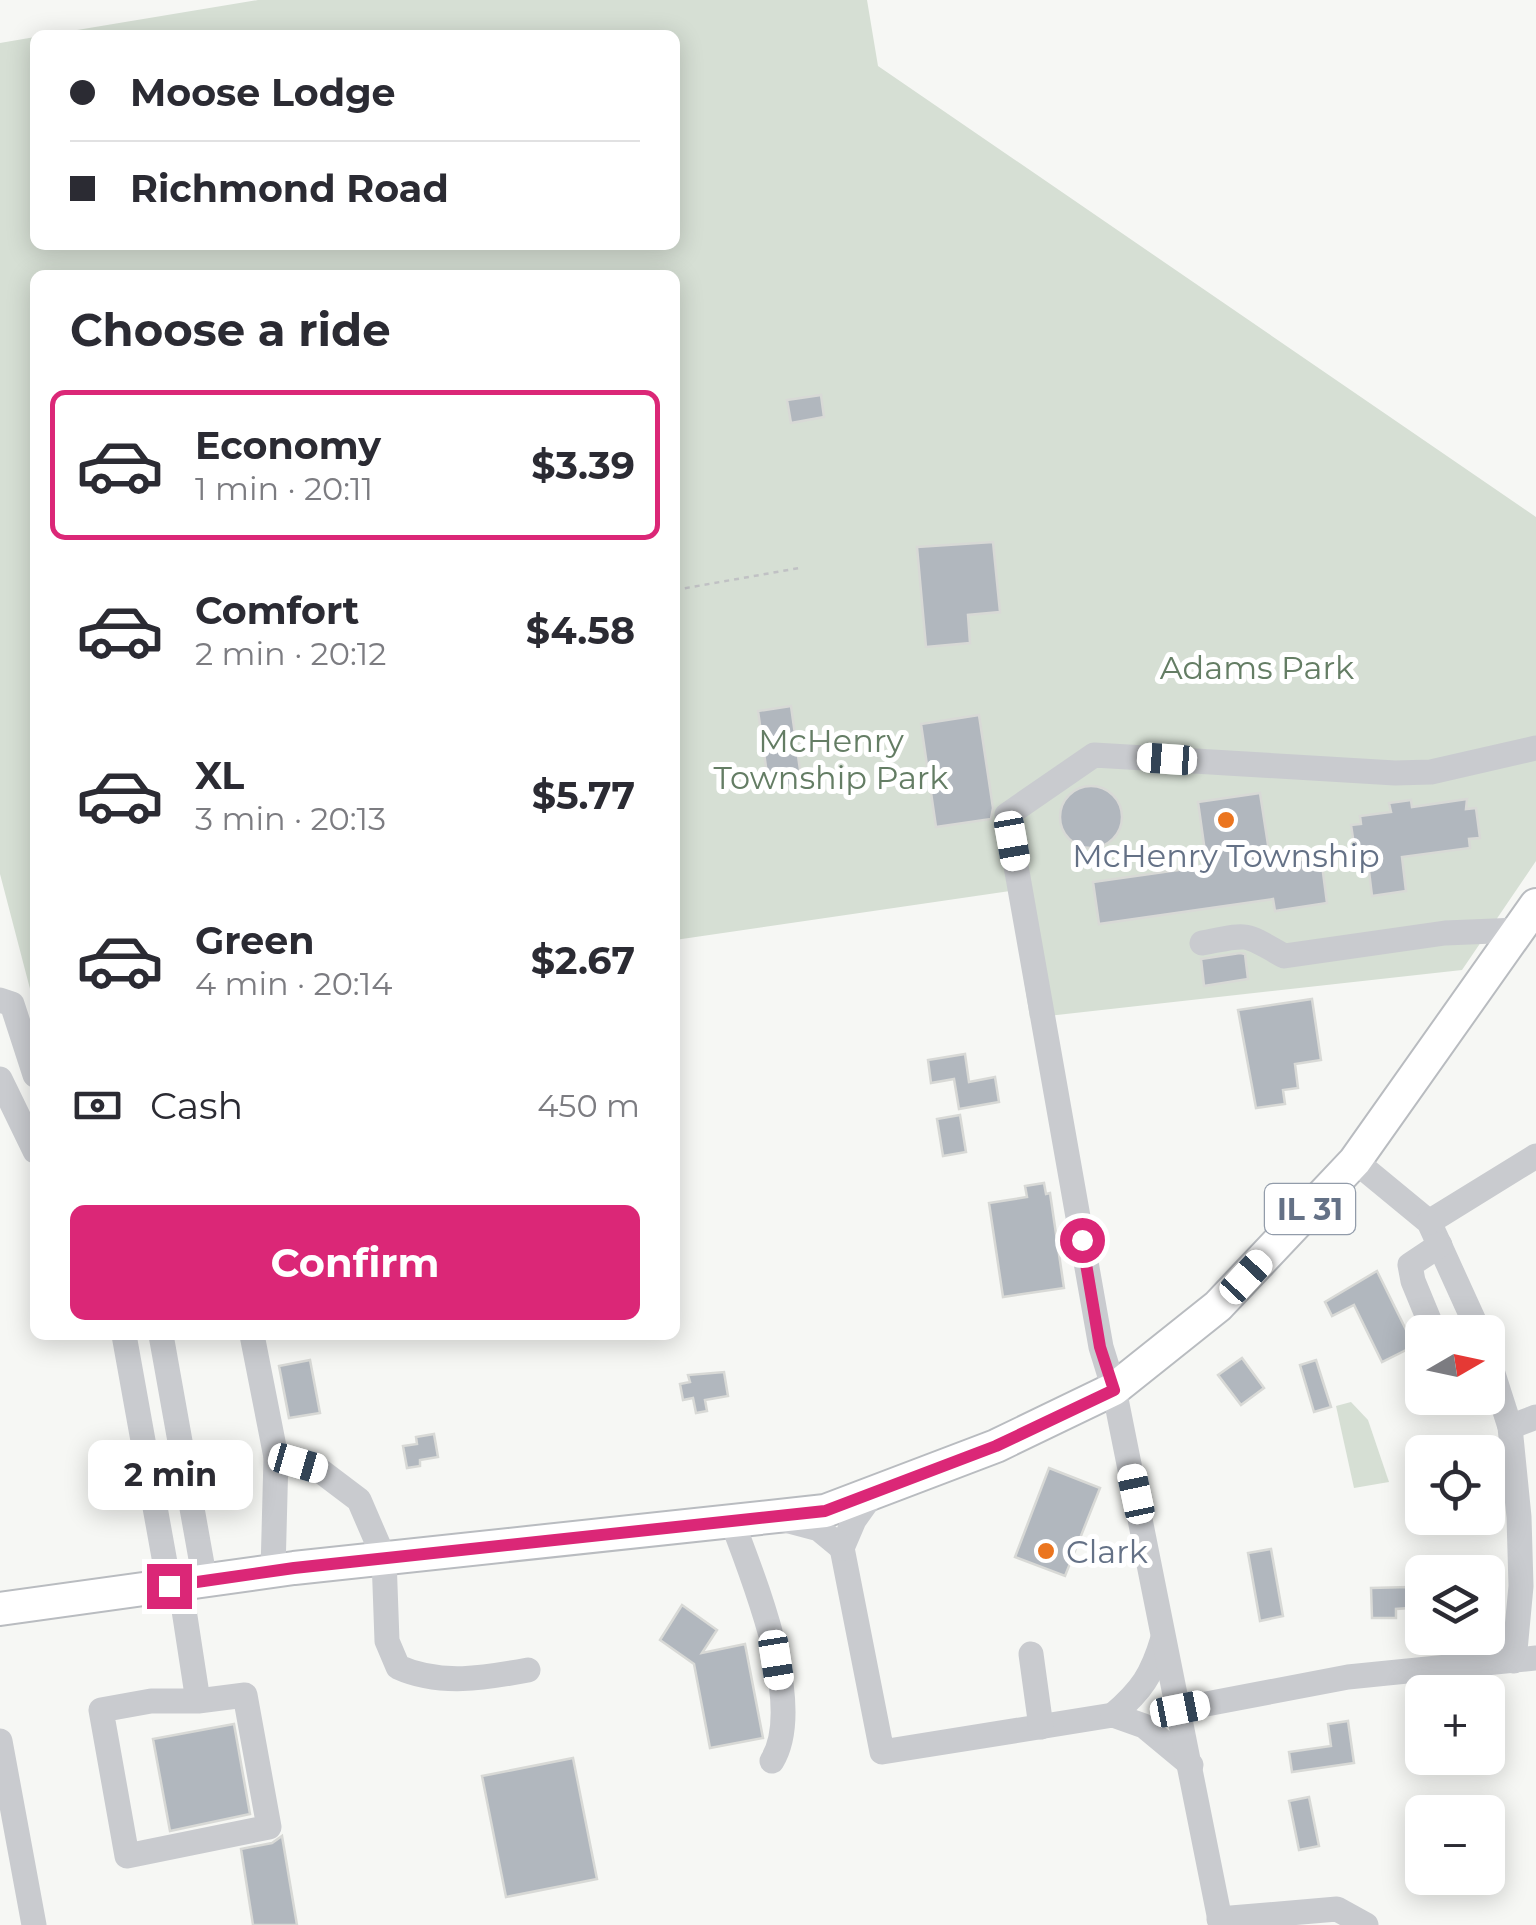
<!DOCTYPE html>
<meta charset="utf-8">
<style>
body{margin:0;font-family:Montserrat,sans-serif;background:#f2f2f3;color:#2b2b33;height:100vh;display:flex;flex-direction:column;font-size:38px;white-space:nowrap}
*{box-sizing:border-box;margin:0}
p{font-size:32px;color:#7c7c81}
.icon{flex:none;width:55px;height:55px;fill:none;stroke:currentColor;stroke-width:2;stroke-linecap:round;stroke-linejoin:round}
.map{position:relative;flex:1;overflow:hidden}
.details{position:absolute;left:30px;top:270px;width:650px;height:1070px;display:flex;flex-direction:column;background:#fff;border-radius:15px;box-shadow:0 5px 25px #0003}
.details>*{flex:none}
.top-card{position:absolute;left:30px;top:30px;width:650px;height:220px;border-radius:15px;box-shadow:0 5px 25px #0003;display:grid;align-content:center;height:220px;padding:0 40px;background:#fff}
.needle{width:65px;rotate:81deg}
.fabs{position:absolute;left:1405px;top:1315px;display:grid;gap:20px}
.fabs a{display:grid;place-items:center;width:100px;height:100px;border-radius:15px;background:#fff;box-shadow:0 5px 25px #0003;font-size:50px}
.end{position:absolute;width:45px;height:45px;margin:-22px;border:12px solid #db2777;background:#fff;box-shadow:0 0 0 5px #fff}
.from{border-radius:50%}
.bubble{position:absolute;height:70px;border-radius:15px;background:#fff;box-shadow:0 5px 25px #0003;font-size:32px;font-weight:700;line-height:70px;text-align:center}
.car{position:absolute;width:30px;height:60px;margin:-30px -15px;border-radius:12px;box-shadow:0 0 8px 2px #0007;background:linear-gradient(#fff 24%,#345 0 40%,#fff 0 76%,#345 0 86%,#fff 0)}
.top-card b{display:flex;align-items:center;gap:35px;height:95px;font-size:38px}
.top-card b+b{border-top:2px solid #e1e1e2}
.top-card i{width:25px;height:25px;background:#2b2b33}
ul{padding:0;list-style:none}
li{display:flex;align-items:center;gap:30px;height:150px;margin:0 20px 15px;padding:0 20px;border:5px solid transparent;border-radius:15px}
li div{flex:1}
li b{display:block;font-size:38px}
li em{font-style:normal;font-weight:700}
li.selected{border-color:#db2777}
li>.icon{width:90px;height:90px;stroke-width:1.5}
h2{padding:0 40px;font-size:45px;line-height:120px}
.pay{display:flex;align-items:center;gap:25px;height:110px;padding:0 40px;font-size:38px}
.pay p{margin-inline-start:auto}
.cta{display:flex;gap:20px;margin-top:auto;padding:20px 40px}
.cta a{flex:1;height:115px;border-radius:15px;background:#db2777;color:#fff;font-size:40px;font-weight:700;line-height:115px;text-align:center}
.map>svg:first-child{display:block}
.green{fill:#d6dfd4}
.building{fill:#b1b7be;stroke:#d8d9d6;stroke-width:2.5}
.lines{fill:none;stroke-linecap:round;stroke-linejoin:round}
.major-casing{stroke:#b9bcc0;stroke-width:36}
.path{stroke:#c0c1c4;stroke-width:2.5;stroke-dasharray:5 5;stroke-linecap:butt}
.minor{stroke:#c9cbcf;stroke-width:25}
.major{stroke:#fff;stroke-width:32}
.route{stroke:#db2777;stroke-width:12}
.poi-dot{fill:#eb751f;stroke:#fff;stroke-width:4}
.labels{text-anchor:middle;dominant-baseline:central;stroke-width:10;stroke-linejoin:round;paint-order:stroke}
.shield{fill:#fff;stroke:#929caa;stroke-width:2.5}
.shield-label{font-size:30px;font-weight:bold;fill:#647186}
.park-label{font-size:32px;fill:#647d64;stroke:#fff}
.poi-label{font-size:32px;fill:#647186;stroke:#fff}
</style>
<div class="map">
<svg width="1536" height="1925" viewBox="0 0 1536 1925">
<rect width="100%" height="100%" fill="#f6f7f4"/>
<!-- green -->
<g class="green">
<path d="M258 0H867L878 66 1536 517V861L1462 970 1030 1018 1010 891 675 940V275H35V1008L0 874V43L35 37V245H675V35H47Z"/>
<path d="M1351 1402 1368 1420 1389 1482 1354 1488 1336 1406Z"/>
</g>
<!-- building -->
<g class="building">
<path d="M821 395 824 417 791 423 787 400Z"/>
<path d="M993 542 1000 612 968 615 970 643 926 647 917 547Z"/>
<path d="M791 706 802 784 769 788 758 711Z"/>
<path d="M979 715 993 808 991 819 936 827 921 724Z"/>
<circle cx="1091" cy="817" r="31"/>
<path d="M1260 793 1271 864 1321 857 1327 903 1275 911 1273 899 1099 924 1093 882 1207 866 1198 802Z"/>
<path d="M1467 799 1466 809 1476 808 1480 838 1469 839 1470 848 1402 857 1406 891 1372 896 1368 863 1357 865 1351 825 1361 824 1360 816 1391 812 1389 803 1411 800 1412 807Z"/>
<path d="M1240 953 1245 954 1248 979 1204 986 1201 959Z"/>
<path d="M1312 999 1321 1060 1295 1064 1298 1088 1283 1090 1285 1104 1256 1108 1238 1010Z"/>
<path d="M965 1054 969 1082 995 1077 999 1102 959 1109 954 1079 931 1083 928 1060Z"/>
<path d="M960 1115 966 1152 943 1156 937 1119Z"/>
<path d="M1044 1183 1046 1194 1050 1193 1064 1288 1003 1297 989 1203 1027 1197 1025 1186Z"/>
<path d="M1377 1271 1414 1346 1382 1362 1354 1305 1332 1316 1325 1302Z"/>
<path d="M1242 1358 1264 1388 1241 1405 1218 1375Z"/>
<path d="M310 1360 320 1413 289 1418 279 1366Z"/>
<path d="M1316 1360 1331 1407 1314 1412 1300 1365Z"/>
<path d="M724 1372 728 1396 705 1400 707 1411 696 1413 693 1398 683 1400 680 1384 690 1382 688 1375Z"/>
<path d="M434 1434 438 1457 420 1460V1466L407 1468 403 1446 417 1444 416 1437Z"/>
<path d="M1049 1468 1100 1488 1065 1576 1015 1557Z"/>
<path d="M1271 1549 1283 1616 1260 1621 1248 1553Z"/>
<path d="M1409 1587V1608L1396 1609V1618H1372L1371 1588Z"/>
<path d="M682 1605 717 1630 702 1653 745 1644 763 1738 710 1748 694 1664 660 1640Z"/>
<path d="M1348 1721 1354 1763 1292 1772 1289 1752 1331 1746 1328 1724Z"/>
<path d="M234 1724 250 1814 170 1831 153 1739Z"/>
<path d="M573 1758 597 1879 506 1897 482 1776Z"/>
<path d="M1309 1797 1319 1846 1299 1850 1289 1801Z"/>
<path d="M282 1836 297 1925H253L241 1849 272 1843Z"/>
</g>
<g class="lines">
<defs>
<path id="major" d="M0 1609 294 1568 825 1511 996 1446 1114 1389 1218 1306 1355 1161 1536 905"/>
</defs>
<!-- major casing -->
<use href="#major" class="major-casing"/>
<!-- path -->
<path class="path" d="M675 590 799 568"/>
<!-- minor -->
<g class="minor">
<path d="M1202 943C1250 934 1242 932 1284 956L1445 933 1518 930"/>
<path d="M0 1000 12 1004 35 1075"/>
<path d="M0 1079 35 1151"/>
<path d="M1355 1161 1429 1222 1479 1332"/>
<path d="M1429 1222 1536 1156"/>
<path d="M1434 1332 1413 1281 1410 1265 1440 1245"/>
<path d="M124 1335 169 1585"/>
<path d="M161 1335 205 1581"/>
<path d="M252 1335 276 1457 273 1571"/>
<path d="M1488 1358 1510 1427 1519 1517 1521 1586 1514 1661"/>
<path d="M1510 1427 1536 1417"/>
<path d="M276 1457 318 1469 359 1500 384 1558 387 1641 398 1667C440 1686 485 1678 528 1670"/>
<path d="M874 1492 854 1520 842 1548 882 1752 1113 1715 1144 1726 1191 1765"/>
<path d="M785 1520 819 1529 842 1548"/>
<path d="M732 1521C753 1578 806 1705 772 1761"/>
<path d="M180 1584 198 1701H151L101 1710 127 1856 269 1827 245 1695 198 1701"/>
<path d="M1031 1654 1041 1727"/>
<path d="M1180 1709 1348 1677 1536 1658"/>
<path d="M1113 1715C1142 1690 1152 1675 1163 1638"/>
<path d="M0 1741 34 1925"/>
<path d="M1219 1919 1337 1909 1366 1925"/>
<path d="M1221 1925 1114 1389 1101 1347 1007 815 1094 755 1395 773 1431 772 1536 748"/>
</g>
<!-- major -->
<use href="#major" class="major"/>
</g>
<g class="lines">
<!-- route -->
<path class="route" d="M169 1586 294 1568 825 1511 996 1446 1114 1390 1100 1347 1082 1240"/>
</g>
<!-- markers -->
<g class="poi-dot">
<circle cx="1226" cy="820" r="10"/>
<circle cx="1046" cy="1551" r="10"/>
</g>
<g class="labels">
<!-- shield labels -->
<rect class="shield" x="1265" y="1184" width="90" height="50" rx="8"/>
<g class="shield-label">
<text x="1310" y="1209">IL 31</text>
</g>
<!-- park labels -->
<g class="park-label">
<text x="1257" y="667">Adams Park</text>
<text x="831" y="740">McHenry<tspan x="831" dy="37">Township Park</tspan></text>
</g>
<!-- poi labels -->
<g class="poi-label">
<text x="1226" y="855">McHenry Township</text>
<text x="1066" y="1551" text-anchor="start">Clark</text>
</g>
</g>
</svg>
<div class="fabs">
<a><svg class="needle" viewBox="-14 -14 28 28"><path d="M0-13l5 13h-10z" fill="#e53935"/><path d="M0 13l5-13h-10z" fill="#7c7c81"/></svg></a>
<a><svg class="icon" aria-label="locate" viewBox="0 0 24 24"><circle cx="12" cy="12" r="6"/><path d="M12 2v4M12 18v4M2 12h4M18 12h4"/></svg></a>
<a><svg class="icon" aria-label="layers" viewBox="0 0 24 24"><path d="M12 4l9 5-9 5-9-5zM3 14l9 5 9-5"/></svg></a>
<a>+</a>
<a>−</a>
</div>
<i class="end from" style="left:1082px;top:1240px"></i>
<i class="end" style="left:169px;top:1586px"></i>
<div class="bubble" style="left:88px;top:1440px;width:165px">2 min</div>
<i class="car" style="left:1167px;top:759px;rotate:274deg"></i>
<i class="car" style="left:1012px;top:841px;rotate:170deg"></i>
<i class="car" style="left:1246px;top:1277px;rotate:43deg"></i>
<i class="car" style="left:298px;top:1463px;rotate:106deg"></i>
<i class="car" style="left:1136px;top:1494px;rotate:348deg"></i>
<i class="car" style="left:776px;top:1660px;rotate:171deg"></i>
<i class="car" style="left:1180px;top:1709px;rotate:79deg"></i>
<div class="top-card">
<b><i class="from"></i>Moose Lodge</b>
<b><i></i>Richmond Road</b>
</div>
<section class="details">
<h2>Choose a ride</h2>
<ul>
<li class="selected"><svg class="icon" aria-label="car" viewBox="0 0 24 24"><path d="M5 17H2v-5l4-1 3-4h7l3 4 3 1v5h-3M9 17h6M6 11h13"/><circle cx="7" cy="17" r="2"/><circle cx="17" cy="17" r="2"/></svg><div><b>Economy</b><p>1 min · 20:11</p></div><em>$3.39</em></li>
<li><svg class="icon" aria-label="car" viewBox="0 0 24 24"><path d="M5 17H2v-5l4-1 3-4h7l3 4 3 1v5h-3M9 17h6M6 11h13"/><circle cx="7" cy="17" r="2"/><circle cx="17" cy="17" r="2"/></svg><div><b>Comfort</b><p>2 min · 20:12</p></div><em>$4.58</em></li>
<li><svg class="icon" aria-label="car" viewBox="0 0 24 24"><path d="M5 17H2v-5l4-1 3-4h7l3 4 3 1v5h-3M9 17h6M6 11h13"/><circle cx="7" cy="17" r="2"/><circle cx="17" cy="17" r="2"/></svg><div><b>XL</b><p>3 min · 20:13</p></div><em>$5.77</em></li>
<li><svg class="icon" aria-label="car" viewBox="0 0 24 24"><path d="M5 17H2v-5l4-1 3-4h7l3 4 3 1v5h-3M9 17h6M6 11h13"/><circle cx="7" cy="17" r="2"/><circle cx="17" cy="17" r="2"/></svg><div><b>Green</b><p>4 min · 20:14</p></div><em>$2.67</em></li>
</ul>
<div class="pay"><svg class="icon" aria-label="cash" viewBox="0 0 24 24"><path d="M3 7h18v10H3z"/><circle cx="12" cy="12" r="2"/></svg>Cash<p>450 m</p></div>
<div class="cta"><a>Confirm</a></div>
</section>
</div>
